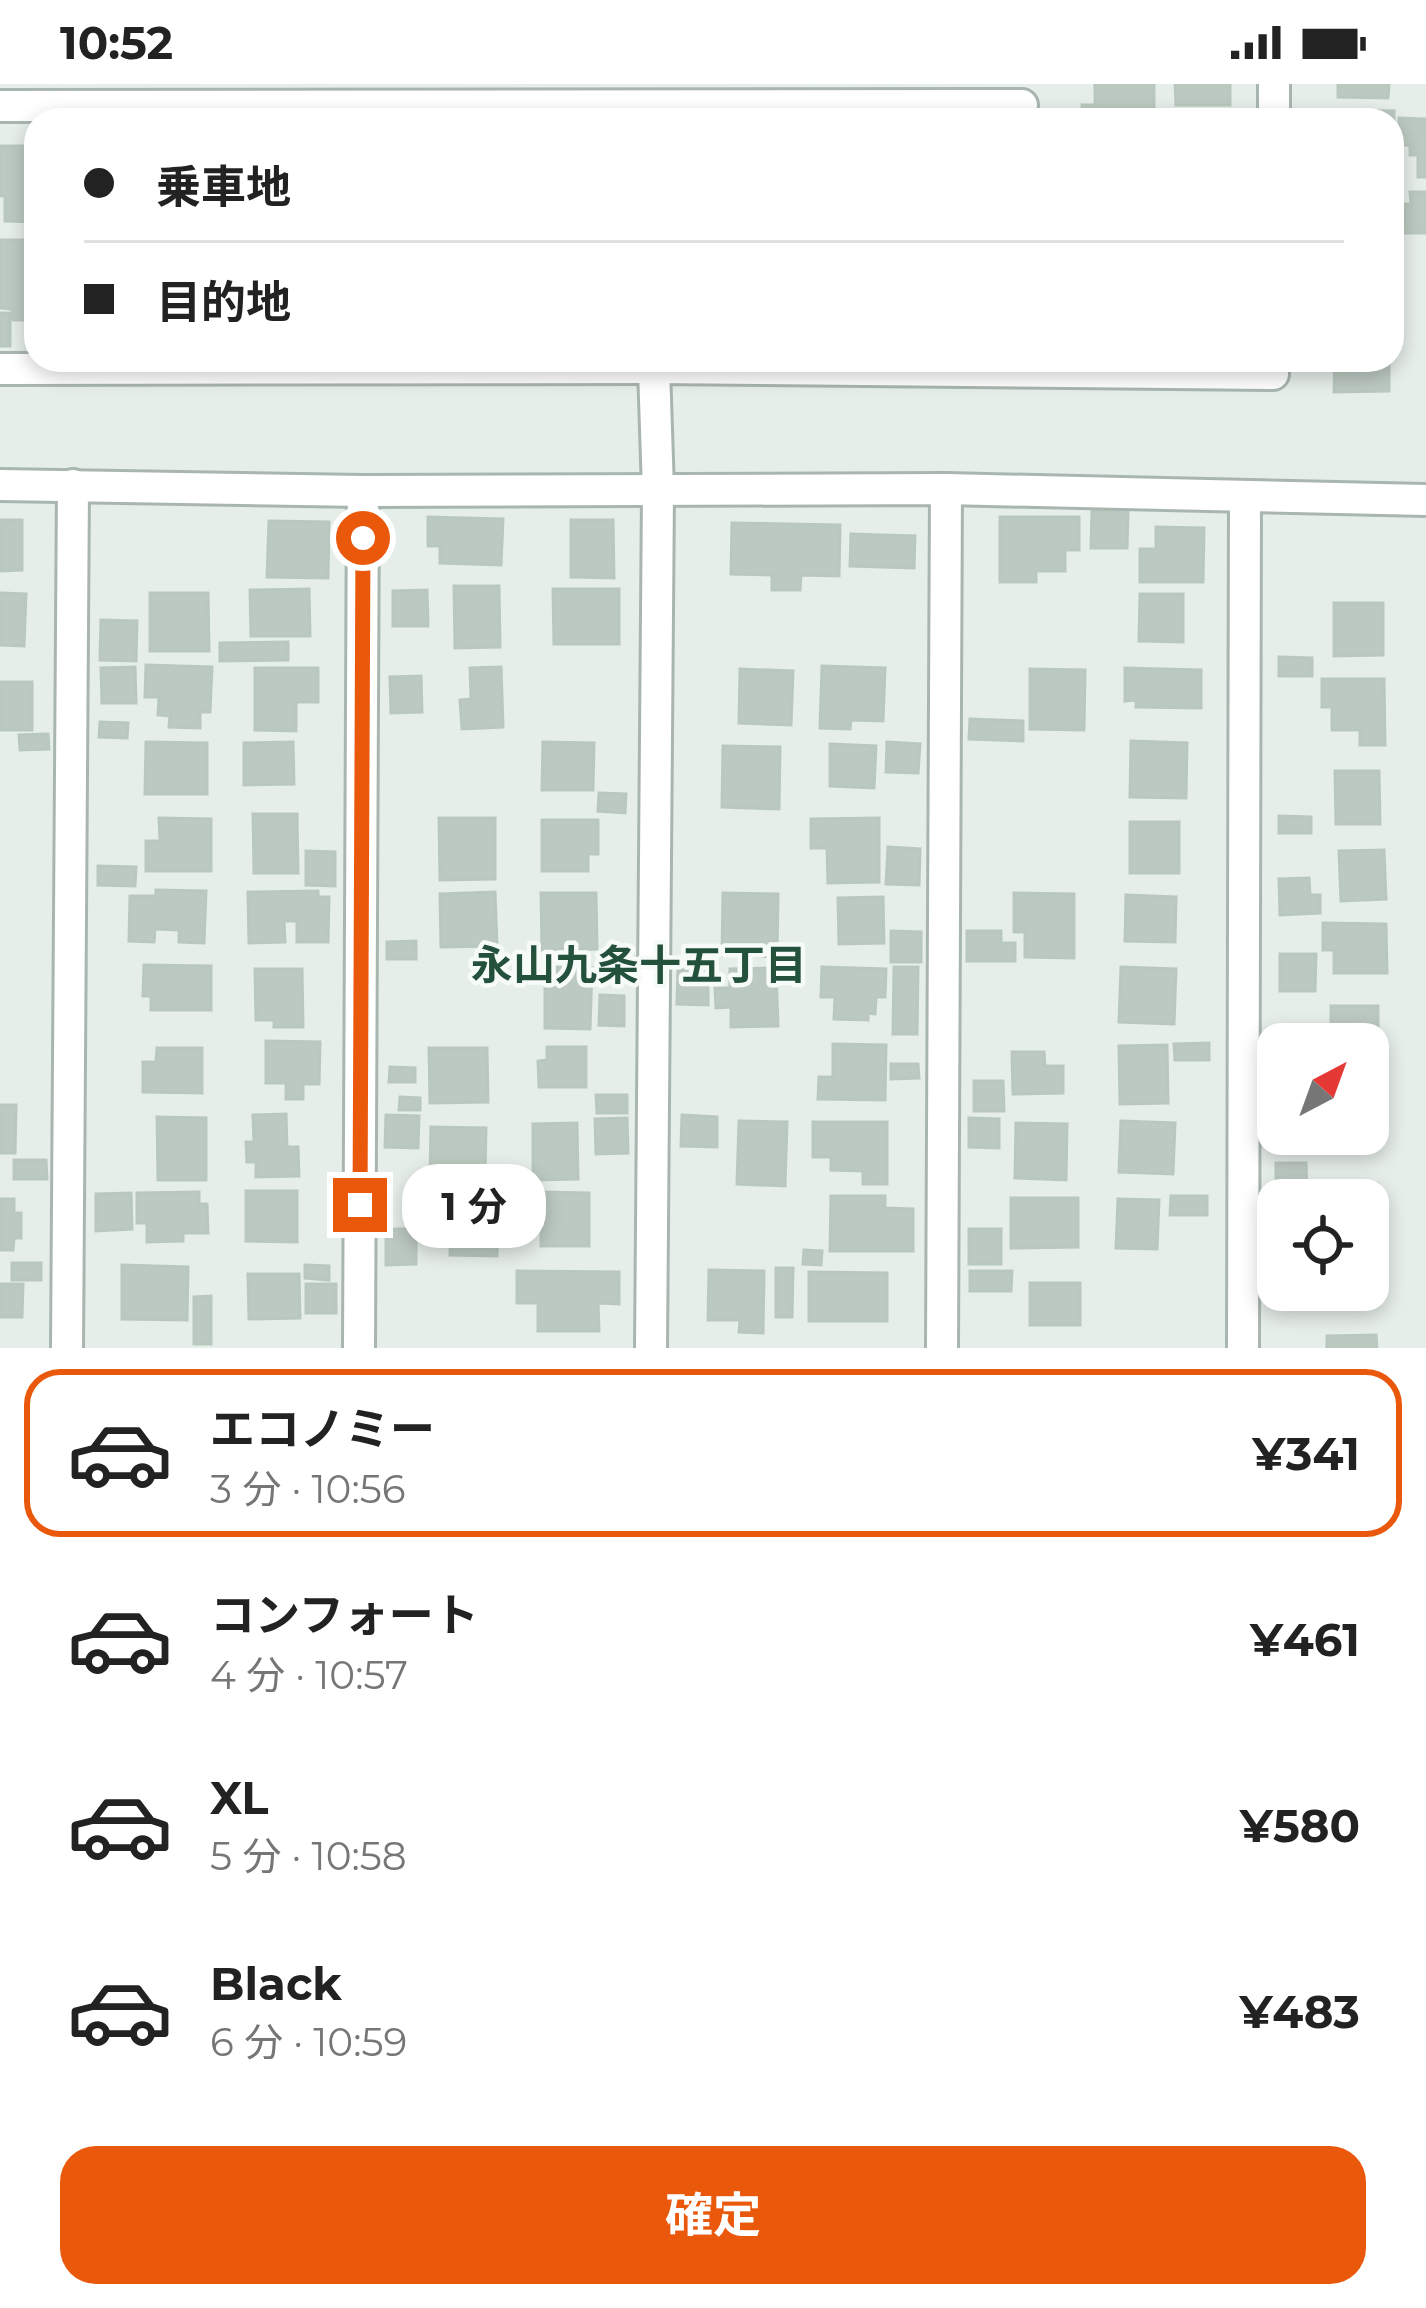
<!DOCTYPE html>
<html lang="ja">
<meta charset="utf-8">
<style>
body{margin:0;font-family:Montserrat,"Noto Sans JP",sans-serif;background:#f6f6f6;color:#222;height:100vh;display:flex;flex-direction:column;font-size:45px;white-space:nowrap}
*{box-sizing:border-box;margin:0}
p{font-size:39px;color:#767676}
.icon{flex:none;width:66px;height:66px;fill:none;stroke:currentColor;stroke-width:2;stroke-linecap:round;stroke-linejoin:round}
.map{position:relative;height:1264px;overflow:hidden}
.drawer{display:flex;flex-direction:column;background:#fff;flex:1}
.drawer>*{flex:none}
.hud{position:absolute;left:24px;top:24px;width:1380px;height:264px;border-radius:36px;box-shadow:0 6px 18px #0003;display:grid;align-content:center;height:264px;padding:0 60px;background:#fff}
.needle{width:78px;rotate:41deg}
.buttons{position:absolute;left:1257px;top:939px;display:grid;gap:24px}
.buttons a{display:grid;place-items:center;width:132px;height:132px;border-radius:24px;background:#fff;box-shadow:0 6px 18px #0003;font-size:60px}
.end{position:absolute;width:54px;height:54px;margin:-27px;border:15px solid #ea580c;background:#fff;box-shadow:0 0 0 6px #fff}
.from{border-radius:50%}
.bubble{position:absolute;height:84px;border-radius:36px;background:#fff;box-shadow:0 6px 18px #0003;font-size:39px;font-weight:700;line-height:84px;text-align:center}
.hud b{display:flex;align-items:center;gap:42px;height:114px;font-size:45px}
.hud b+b{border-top:3px solid #e0e0e0}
.hud i{width:30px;height:30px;background:#222}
ul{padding:21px 0 0;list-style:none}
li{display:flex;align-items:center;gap:36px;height:168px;margin:0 24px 18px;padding:0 36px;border:6px solid transparent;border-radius:36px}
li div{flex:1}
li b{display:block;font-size:45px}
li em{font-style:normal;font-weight:700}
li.selected{border-color:#ea580c}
li>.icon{width:108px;height:108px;stroke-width:1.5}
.primary-button{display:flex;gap:24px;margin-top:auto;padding:24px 60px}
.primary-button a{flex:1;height:138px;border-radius:36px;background:#ea580c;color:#fff;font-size:48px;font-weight:700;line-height:138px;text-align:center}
.status{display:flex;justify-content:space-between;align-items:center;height:84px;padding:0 60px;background:#fff;direction:ltr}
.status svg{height:33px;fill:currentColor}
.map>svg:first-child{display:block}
.building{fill:#bcc9c1;stroke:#b9c8be;stroke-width:3}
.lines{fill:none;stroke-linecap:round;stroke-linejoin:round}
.minor-casing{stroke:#a9b6af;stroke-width:36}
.minor{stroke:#fff;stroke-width:30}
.route{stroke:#ea580c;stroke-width:15}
.labels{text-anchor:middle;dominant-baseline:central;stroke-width:9;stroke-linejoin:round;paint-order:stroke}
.neighbourhood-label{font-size:42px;font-weight:bold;fill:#23513b;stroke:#f7fbf8}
</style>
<div class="status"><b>10:52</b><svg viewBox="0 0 49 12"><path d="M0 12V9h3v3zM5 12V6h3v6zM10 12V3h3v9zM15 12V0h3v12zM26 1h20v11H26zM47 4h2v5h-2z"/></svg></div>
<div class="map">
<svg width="1426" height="1264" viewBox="0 0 1426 1264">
<rect width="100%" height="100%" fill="#e6eee9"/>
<!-- building -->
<g class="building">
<path d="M1095 0H1154V36H1082V21H1095Z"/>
<path d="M1175 0H1230V21H1176Z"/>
<path d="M1338 0H1389L1388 14 1338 13Z"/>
<path d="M1336 26 1394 27 1393 84 1392 36H1336Z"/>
<path d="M1399 34 1426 35V93H1418V71H1410V61H1399Z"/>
<path d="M0 62H32V86H36V138L5 137V112H0Z"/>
<path d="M1410 108H1426V149H1404V120H1411Z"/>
<path d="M0 156H36V236H13L12 225 0 224Z"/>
<rect x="0" y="229" width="10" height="33"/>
<path d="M1335 276H1389V307L1334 308Z"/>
<path d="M1092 427 1128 428 1127 464H1091Z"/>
<path d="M428 433 503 435 501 481 440 479V462H428Z"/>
<path d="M1000 433H1079V466H1065V487H1036V498H1000Z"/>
<path d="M0 436H22V486L0 487Z"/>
<path d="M571 436H613L614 494 571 493Z"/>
<path d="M269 437 329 438 328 494 267 493Z"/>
<path d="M732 439 840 441 839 492 801 491 800 506H772V491L731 490Z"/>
<path d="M1156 443 1204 444 1203 498H1140V465H1156Z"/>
<path d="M851 450 915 452 914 484 850 482Z"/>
<path d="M454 502H499L500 563 455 564Z"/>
<path d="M309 505 310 552H251L250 506Z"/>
<path d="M553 505H619V560H554Z"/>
<path d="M427 506 428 542H393V507Z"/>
<path d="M0 509 26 510 24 562 0 561Z"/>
<path d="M150 509H208L209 567H150Z"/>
<path d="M1140 510H1183V558L1139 557Z"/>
<path d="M1334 519H1383V571L1334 572Z"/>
<path d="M101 536 137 537 136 577 100 576Z"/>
<path d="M288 558V576L220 577V559Z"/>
<path d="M1279 573 1312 574V592H1279Z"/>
<path d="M146 581 212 583 210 628H200V644L169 643 170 632 158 631 159 613H145Z"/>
<path d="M822 582 885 584 883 637 851 636 850 645 820 644Z"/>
<path d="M135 583 136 619H102L101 584Z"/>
<path d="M501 583 503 643 462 645 460 616 471 615 470 584Z"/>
<path d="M255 584H318V618H296V647L255 646Z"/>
<path d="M1125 584 1201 586V624L1136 623V616L1125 617Z"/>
<path d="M740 585 793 587 791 641 739 639Z"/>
<path d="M1030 585 1085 586 1084 646 1030 645Z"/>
<path d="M421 592 422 628 391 629 390 593Z"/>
<path d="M1322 595H1384L1385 661H1360V646H1332V623H1322Z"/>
<rect x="0" y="598" width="32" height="48"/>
<path d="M970 635 1023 637V657L969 655Z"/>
<path d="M100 638 128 639 127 654 99 653Z"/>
<path d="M48 650 49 665 20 666 19 651Z"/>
<path d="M1131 657 1187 659 1186 714 1130 713Z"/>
<path d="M146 658 207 659V710H145Z"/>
<path d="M293 658 294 700 244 701V659Z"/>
<path d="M543 658 594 659 593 706H542Z"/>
<path d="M887 658 920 660 918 689 886 688Z"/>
<path d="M830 660 876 662 874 704 830 702Z"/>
<path d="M723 662 780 663 779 725 722 723Z"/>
<path d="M1335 687H1379L1380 740H1336Z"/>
<path d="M599 709 626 710 625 729 598 727Z"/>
<path d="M253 730H297L298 789H254Z"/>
<path d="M1279 732 1311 733V749H1279Z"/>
<path d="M159 734 211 735V787H146V757H160Z"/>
<path d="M439 734H495V795L440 796Z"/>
<path d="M879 734V798L828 799 827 764H811V735Z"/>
<path d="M542 736H598V770H588V787H542Z"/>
<rect x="1130" y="738" width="49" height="51"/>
<path d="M888 763 920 765 919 801 886 800Z"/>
<path d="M1384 766 1386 815 1341 817 1339 767Z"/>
<path d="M306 767 335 768V802L306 801Z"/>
<path d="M98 782 136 783 135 802 98 801Z"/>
<path d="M1309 794 1310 811H1320V829L1280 831 1279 795Z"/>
<path d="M156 806 206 807 204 859 179 858V846L155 845 154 858 129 857 130 812H156Z"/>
<path d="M318 807V813H329L328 858H297V837H284L285 858 249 859 248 808Z"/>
<path d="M495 808 497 862 441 863 440 810Z"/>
<path d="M541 809H596L597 865 542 866Z"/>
<path d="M723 809 778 810 777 873 722 871Z"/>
<path d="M1014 809 1074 810V874L1025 873V848H1014Z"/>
<path d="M1126 811 1176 813 1175 858 1125 857Z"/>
<path d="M883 813 884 859 839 860 838 814Z"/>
<path d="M1323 839 1386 840 1387 889H1334V866H1323Z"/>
<path d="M891 847 921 848V878H891Z"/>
<path d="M967 847H1001V859H1015V877H967Z"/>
<path d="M416 857V875H387V858Z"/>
<path d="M1280 870H1316L1315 907H1280Z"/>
<path d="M144 881 211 882V926H151V912H143Z"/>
<path d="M545 883 592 884 590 945 545 944Z"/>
<path d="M822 883 886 885 885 913H876L875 930 868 929V936L834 935 835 913H821Z"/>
<path d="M894 883H918L917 950H893Z"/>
<path d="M1121 883 1176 885 1174 940 1119 938Z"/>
<path d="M678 884 708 885V921L677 920Z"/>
<path d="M776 884 778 942 731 943V923L716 924 715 904H730V885Z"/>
<path d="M255 885H302L303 943H274V936H256Z"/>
<path d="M600 911 624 912V942L599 941Z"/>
<path d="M1331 922H1378V978H1368V960H1331Z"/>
<rect x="1279" y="951" width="27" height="9"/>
<path d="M266 957 320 958 319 1000H303V1015H286V999H266Z"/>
<path d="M1209 959V976H1175L1174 960Z"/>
<path d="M833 960 886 961 885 1016 818 1015 819 993H833Z"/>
<path d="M1167 961 1168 1019 1120 1020 1119 962Z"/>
<path d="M547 963H586V1003H539L538 977 547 976Z"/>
<path d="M157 964H202V1009L143 1008V978H156Z"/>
<path d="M429 964H487L488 1018 430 1019Z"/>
<path d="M1012 968H1044L1045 982H1063V1009L1013 1010Z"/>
<path d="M891 980H918L919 994 891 995Z"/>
<path d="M390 983 415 984V998H389Z"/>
<path d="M974 997H1003L1004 1027H974Z"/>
<path d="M1368 999H1387L1386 1050H1368Z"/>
<path d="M596 1011H627V1029H597Z"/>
<path d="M400 1013 420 1014V1026H399Z"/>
<path d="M0 1021H16L15 1069H0Z"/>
<path d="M286 1030 287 1063H298L299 1092 256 1093V1078H247L246 1058H254L253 1031Z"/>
<path d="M386 1031 419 1032 418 1064 385 1063Z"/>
<path d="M682 1031 717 1033V1063L681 1062Z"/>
<path d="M157 1033 206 1034V1096H158Z"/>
<path d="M627 1034 628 1069 596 1070 595 1035Z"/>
<path d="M969 1034 999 1035V1064L969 1063Z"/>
<path d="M739 1037 787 1038 785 1102 737 1100Z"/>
<path d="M1121 1037 1175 1039 1173 1090 1119 1088Z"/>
<path d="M813 1038H887V1100H863V1087L831 1086V1073H813Z"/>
<path d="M577 1039 578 1095 533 1096V1040Z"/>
<path d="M1016 1039 1067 1040 1066 1096 1015 1094Z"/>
<path d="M431 1043 486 1044 485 1091 430 1090Z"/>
<path d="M14 1076H46L47 1095H14Z"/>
<path d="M1276 1079H1306L1307 1110 1276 1111Z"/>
<path d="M1326 1099 1378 1100 1377 1139H1368V1116H1326Z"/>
<path d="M246 1107H297V1158L246 1157Z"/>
<path d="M199 1108V1120H207L208 1149H183V1157L147 1158V1139H137V1109Z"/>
<path d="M541 1108 589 1109V1162H541Z"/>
<path d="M131 1109 132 1145 96 1147V1110Z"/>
<path d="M831 1112H885V1124L913 1125V1167H830Z"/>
<path d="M1171 1112H1207V1131H1170Z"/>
<path d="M1011 1114H1078V1163L1011 1164Z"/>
<path d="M0 1115H14V1129H21V1154H14L13 1166H0Z"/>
<path d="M451 1115 498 1116 497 1172 450 1171Z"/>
<path d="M1118 1115 1159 1116 1157 1165 1116 1164Z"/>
<path d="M386 1145H416V1180L386 1181Z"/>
<rect x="969" y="1145" width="32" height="35"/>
<path d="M804 1166 822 1167 821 1181 803 1180Z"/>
<path d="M1368 1177H1381V1215H1338V1206H1368Z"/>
<rect x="12" y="1179" width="29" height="17"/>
<path d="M122 1181 188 1183 187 1236 122 1235Z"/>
<path d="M305 1181 329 1182V1196L305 1194Z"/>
<path d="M776 1184H793L792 1233H776Z"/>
<path d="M709 1186 764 1187 763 1249 739 1248 740 1236H708Z"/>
<path d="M517 1187 619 1188V1220L598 1219 599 1247H538V1219H517Z"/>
<path d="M970 1187H1012L1011 1207H970Z"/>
<path d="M809 1188 887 1189V1237H809Z"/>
<path d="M248 1190H299L300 1234 249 1235Z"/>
<rect x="1030" y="1199" width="50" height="42"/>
<path d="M0 1200H23L22 1233H0Z"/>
<rect x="306" y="1200" width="30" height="29"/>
<path d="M211 1212V1260H194V1213Z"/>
<path d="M1376 1251 1377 1264H1327V1252Z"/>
</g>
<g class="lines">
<defs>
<g id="minor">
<path d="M0 22 1022 21"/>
<path d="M1274 36V0"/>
<path d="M0 285 654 284 1273 290V276"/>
<path d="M0 401 363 407 946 405 1426 416"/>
<path d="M67 1264 73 401"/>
<path d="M359 1264 363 407"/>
<path d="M651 1264 658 407 654 284"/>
<path d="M942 1264 946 405"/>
<path d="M1243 1264 1245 412"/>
</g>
</defs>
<!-- minor casing -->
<use href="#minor" class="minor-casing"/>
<!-- minor -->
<use href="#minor" class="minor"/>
</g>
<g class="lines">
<!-- route -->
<path class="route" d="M360 1121 363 454"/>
</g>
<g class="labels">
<!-- neighbourhood labels -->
<g class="neighbourhood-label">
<text x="639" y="881">永山九条十五丁目</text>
</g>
</g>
</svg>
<div class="buttons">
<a><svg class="needle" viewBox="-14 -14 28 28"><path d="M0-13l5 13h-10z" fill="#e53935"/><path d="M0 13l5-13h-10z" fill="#767676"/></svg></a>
<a><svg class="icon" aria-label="locate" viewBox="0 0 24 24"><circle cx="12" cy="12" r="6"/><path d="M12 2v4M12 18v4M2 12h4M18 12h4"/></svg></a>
</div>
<i class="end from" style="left:363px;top:454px"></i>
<i class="end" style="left:360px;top:1121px"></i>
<div class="bubble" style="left:402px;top:1080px;width:144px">1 分</div>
<div class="hud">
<b><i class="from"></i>乗車地</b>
<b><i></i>目的地</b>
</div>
</div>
<section class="drawer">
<ul>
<li class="selected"><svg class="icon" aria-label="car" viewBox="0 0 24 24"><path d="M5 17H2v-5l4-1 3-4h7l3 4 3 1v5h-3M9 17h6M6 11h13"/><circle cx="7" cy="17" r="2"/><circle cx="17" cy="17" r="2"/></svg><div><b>エコノミー</b><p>3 分 · 10:56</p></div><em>¥341</em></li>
<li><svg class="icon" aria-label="car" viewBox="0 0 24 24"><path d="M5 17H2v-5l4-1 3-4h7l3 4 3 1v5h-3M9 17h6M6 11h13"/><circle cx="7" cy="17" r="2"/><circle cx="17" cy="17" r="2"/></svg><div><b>コンフォート</b><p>4 分 · 10:57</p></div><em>¥461</em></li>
<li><svg class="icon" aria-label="car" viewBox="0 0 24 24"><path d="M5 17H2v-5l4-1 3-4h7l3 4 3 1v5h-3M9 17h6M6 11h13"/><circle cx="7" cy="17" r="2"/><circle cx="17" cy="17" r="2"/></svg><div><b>XL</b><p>5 分 · 10:58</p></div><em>¥580</em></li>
<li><svg class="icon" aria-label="car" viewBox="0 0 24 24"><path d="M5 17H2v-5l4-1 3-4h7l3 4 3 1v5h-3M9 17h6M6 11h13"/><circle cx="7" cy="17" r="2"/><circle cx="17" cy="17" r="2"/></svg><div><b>Black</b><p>6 分 · 10:59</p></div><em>¥483</em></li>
</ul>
<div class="primary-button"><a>確定</a></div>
</section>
